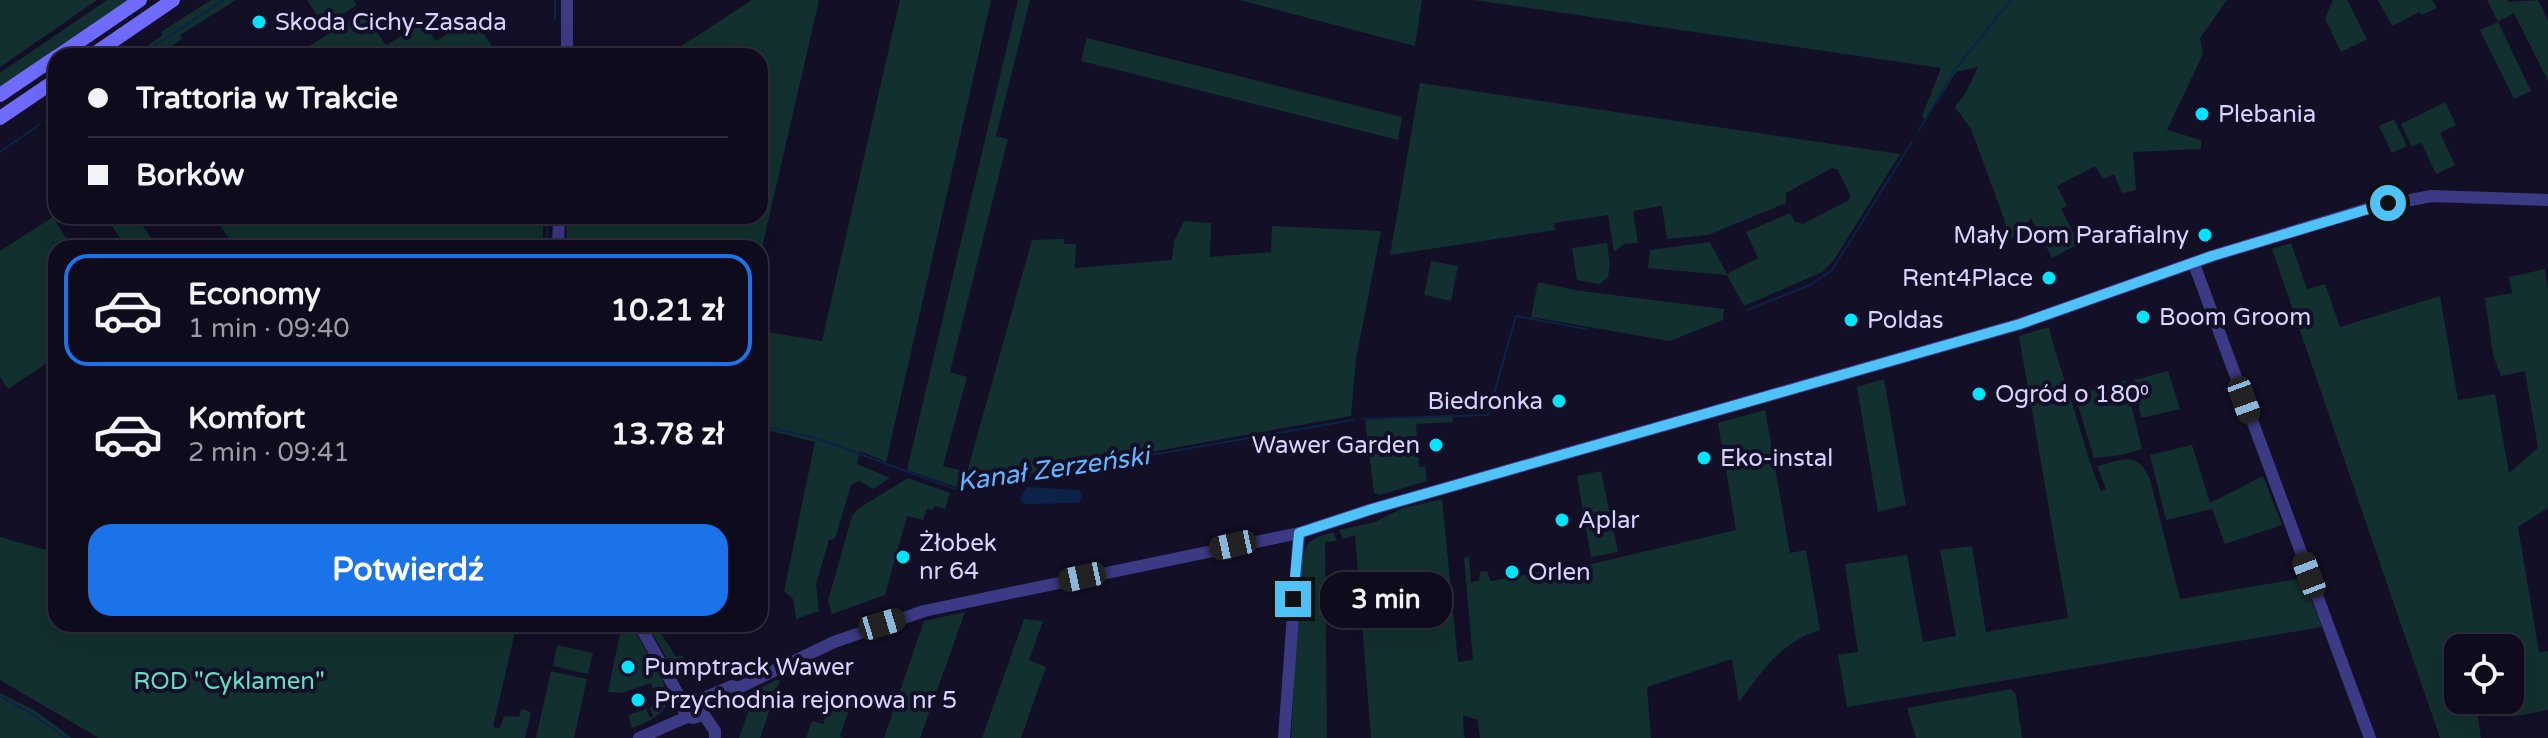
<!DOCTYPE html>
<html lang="pl">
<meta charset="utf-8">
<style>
body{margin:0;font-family:"Varela Round",sans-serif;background:#171425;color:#f1f3f6;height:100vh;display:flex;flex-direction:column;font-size:30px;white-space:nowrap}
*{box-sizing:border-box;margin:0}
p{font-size:26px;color:#9b9ba3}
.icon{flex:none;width:44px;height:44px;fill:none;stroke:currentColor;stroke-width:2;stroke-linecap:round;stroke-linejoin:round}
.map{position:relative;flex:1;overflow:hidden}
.details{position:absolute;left:48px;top:240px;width:720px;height:392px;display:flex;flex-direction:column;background:#0e0b1c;border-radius:24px;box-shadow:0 8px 32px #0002,0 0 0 2px #2e2b3b}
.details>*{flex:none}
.top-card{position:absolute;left:48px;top:48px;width:720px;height:176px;border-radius:24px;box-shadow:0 8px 32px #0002,0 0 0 2px #2e2b3b;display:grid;align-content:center;height:176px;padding:0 40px;background:#0e0b1c}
.controls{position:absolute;left:2444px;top:634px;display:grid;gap:16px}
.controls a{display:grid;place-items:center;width:80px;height:80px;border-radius:16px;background:#0e0b1c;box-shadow:0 8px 32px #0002,0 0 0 2px #2e2b3b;font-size:40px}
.end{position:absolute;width:36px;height:36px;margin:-18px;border:10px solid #4fc3f7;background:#111;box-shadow:0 0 0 4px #111}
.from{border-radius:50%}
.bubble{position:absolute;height:56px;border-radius:24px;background:#0e0b1c;box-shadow:0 8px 32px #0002,0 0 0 2px #2e2b3b;font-size:26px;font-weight:700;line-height:56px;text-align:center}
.car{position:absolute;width:24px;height:48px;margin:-24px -12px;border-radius:10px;box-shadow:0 0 6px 2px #0007;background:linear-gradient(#222 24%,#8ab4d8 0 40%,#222 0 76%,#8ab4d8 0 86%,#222 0)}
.top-card b{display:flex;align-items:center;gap:28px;height:76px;font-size:30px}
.top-card b+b{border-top:2px solid #2e2b3b}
.top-card i{width:20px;height:20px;background:#f1f3f6}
ul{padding:14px 0 0;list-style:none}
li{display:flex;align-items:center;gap:24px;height:112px;margin:0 16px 12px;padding:0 24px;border:4px solid transparent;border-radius:24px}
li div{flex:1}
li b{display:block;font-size:30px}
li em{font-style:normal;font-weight:700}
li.active{border-color:#1a73e8}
li>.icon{width:72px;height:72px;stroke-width:1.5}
.cta{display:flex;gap:16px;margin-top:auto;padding:16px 40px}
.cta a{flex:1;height:92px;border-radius:24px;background:#1a73e8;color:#fff;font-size:32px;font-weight:700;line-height:92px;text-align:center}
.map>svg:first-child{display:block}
.green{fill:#12302f;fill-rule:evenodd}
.water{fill:#0c2248}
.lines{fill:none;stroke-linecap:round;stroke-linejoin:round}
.stream{stroke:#0c2248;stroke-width:2}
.tertiary{stroke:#3d3a85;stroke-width:12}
.secondary{stroke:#6f6bff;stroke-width:14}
.route{stroke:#4fc3f7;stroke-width:10}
.poi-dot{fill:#00e5ff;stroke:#130f26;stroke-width:3}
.labels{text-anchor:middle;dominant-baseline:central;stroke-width:8;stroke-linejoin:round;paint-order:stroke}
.poi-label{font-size:24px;fill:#d9d4ff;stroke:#130f26;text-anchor:start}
.park-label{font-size:24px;fill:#5fe0c0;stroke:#130f26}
.water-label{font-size:26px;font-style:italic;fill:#62b6ff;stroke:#130f26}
</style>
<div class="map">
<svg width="2548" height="738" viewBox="0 0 2548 738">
<rect width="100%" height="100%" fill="#130f26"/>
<!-- green -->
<g class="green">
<path d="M0 0H97L0 67Z"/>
<path d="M107 0H131L0 89V73Z"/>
<path d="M211 0H236L180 35 182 39 157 56H147L144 48 163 35 161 32Z"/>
<path d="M307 0H354L357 5 324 26Z"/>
<path d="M752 0H819L760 257V248H566L567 216H760V56H666Z"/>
<path d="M900 0H991L886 462 860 451 857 464 890 478 873 489 859 481 851 485 835 539 829 540 816 584 819 611 796 619 793 599 784 591 815 442 767 430 760 431V331L822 341Z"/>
<path d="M1018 0H1030L996 136 1008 139 950 372 967 377 943 466 967 472 1032 240 1064 239V244H1076L1075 268 1172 260 1174 241 1184 221 1211 223 1210 257 1271 252 1272 226 1381 231 1356 359 1351 416 956 487 907 470Z"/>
<path d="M1240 0H1422L1415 46Z"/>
<path d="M1474 0H2227L2200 38 2203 54 2167 130 2201 140V149L2133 152 2136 190 2122 193 2114 174 2103 179 2095 166 2057 186 2067 206 2061 209 2079 244 2052 258 2031 218 2019 233 2011 238 1971 129 1955 107 1966 92 1978 67 1956 72 1926 120 1922 116 1941 68Z"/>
<path d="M2333 0H2347L2367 39 2341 52 2325 18Z"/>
<path d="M2378 0H2432L2437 8 2422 15 2419 12 2392 26Z"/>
<path d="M2487 0H2507L2509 2 2538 0 2548 20V81L2514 13 2498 22 2531 91 2514 99 2480 30 2498 22Z"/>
<path d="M362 12 386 45 423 23 436 41 473 17 498 56H294Z"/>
<path d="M1087 38 1402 117 1398 140 1081 61Z"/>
<path d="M1420 83 1900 154 1834 260 1822 272 1744 306 1727 275 1648 268 1650 250 1710 242 1727 274 1758 258 1746 232 1790 213 1795 222 1803 224 1849 200 1850 195 1838 170 1832 168 1786 193V203L1708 235 1667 239 1662 206 1633 211 1638 243 1624 244 1614 252 1608 215 1554 223 1555 230 1390 255Z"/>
<path d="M2445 102 2456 125 2440 133 2455 165 2436 174 2421 142 2412 147 2401 124Z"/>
<path d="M2394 119 2407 146 2392 153 2379 126Z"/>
<path d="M105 216H136L158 248H127Z"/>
<path d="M214 216H404L408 221 415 216H544L542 248H223L231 242Z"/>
<path d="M53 217 72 248H56V357L8 389 0 377V251Z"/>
<path d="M1607 243 1610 264 1608 277 1600 284 1577 280 1572 248Z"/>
<path d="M2291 243 2307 289 2325 284 2340 327 2440 296 2458 400 2495 394 2509 473 2538 448 2525 371 2501 376 2493 355 2485 298 2512 293 2509 277 2545 269 2548 290V508L2518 527 2539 652 2548 651V710L2511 717 2509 703 2477 709 2481 738H2440L2272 249ZM2458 648H2510V700H2458Z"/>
<path d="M1431 261 1458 266 1451 301 1424 295Z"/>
<path d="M1538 282 1574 290 1724 309 1723 320 1670 341 1531 317Z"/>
<path d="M2049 327C2054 352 2064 375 2071 400 2081 431 2088 461 2101 491L2106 489 2097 466C2123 460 2137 450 2150 479L2180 599 2303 578 2322 627 1847 707 1838 655 1858 652 1845 564 1907 555 1923 642 1956 636 1940 550 1972 546 1986 632 2068 618 2019 336Z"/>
<path d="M2168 371 2180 409 2141 418 2134 380Z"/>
<path d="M1884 379 1906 505 1878 512 1857 387Z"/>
<path d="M2125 380 2142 449 2122 455 2094 458 2075 396Z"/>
<path d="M1765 410 1790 553 1806 550 1820 630C1781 642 1762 671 1739 702L1732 659 1647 687 1651 738H1480L1478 720 1463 715 1464 736 1466 738H1371L1355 535 1343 539 1339 530 1375 522 1403 508 1442 499 1458 662 1473 660 1464 558 1469 557 1471 582 1479 581 1480 572 1487 571 1491 581 1540 572 1549 574 1736 530 1718 423Z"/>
<path d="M1452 415 1453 422 1416 424 1419 467 1425 466 1427 481 1380 495 1374 493 1365 420Z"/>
<path d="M2192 445 2210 503 2263 476 2282 525 2225 544 2212 509 2166 520 2150 455Z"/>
<path d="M1601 471 1618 552 1591 557 1577 476Z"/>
<path d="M908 478 950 493 945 509 935 506 933 510 927 509 923 520 907 516 885 595 832 614 828 601 852 516 859 508Z"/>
<path d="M1333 532 1337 541 1325 542 1327 738H1291L1301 558 1304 557C1305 539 1317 537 1333 532Z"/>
<path d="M0 537 56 553V624H517L493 727 500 728 504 716 519 717 521 709 531 712 525 738H99L0 680Z"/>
<path d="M965 612 920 738H884L924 621Z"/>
<path d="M1024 619 1043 621 1029 660 1046 667 1021 738H982Z"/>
<path d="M618 624H631L662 679 668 700C665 715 645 723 632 728L628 715 646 709 650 718 653 716 650 708 658 704 651 683 622 693 608 692 621 628Z"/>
<path d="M647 624H655L676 657 681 655 685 659 681 667 674 669 670 664Z"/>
<path d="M557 645 593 653 588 674 553 666Z"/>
<path d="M551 671 587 679 574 738H536Z"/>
<path d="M776 680H780L760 738H739L756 690Z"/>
<path d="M2011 689 2016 695 2022 738H1916L1907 708Z"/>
<path d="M0 693 34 710 72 738H0Z"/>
<path d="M834 696 852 700 840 736 844 738H806L812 721 823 724Z"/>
</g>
<!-- water -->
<path class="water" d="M1027 487 1079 490 1083 496 1079 503 1026 504 1022 502 1020 497Z"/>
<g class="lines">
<!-- stream -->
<g class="stream">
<path d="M555 19V0"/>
<path d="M139 56 224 0"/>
<path d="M45 121 56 113"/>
<path d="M1919 130 1954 71 2011 0"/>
<path d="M0 152 39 125"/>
<path d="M546 248 548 216"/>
<path d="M1747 310 1810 285 1832 270 1912 142"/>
<path d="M1362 419 1488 415 1516 316 1587 329"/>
<path d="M760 426 816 438 955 489 1353 420"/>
<path d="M0 696 29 712 66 738"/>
</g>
<!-- tertiary -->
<g class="tertiary">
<path d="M567 0V56"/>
<path d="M558 248 559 216"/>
<path d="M2194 264 2370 738"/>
<path d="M639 624 684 705"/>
<circle cx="693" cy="709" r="9"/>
<path d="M697 701 732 686 738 688 834 642 924 611 1299 533 1372 509 2020 324 2212 256 2370 208 2431 196 2548 200"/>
<path d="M702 712 715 731V738"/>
<path d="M639 738 687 717"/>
<path d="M1284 738 1299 533"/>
</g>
<!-- secondary -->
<g class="secondary">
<path d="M58 56 140 0"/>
<path d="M91 56 173 0"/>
<path d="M0 95 56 57"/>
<path d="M0 118 56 80"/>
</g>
</g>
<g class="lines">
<!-- route -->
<path class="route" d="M1293 599 1299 533 1372 509 2020 324 2212 256 2388 203"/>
</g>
<!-- markers -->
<g class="poi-dot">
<circle cx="259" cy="22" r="8"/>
<circle cx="2202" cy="114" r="8"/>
<circle cx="2205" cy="235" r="8"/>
<circle cx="2049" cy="278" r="8"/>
<circle cx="2143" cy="317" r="8"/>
<circle cx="1851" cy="320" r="8"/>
<circle cx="1979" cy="394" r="8"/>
<circle cx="1559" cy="401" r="8"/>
<circle cx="1436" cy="445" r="8"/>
<circle cx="1704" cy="458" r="8"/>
<circle cx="1562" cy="520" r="8"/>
<circle cx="903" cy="557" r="8"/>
<circle cx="1512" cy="572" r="8"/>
<circle cx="628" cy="667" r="8"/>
<circle cx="638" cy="700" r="8"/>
</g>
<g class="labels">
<!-- poi labels -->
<g class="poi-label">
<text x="275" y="22">Skoda Cichy-Zasada</text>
<text x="2218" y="114">Plebania</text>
<text x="2189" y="235" text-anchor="end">Mały Dom Parafialny</text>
<text x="2033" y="278" text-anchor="end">Rent4Place</text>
<text x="2159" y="317">Boom Groom</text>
<text x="1867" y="320">Poldas</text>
<text x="1995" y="394">Ogród o 180⁰</text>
<text x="1543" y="401" text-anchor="end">Biedronka</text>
<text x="1420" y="445" text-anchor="end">Wawer Garden</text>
<text x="1720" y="458">Eko-instal</text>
<text x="1578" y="520">Aplar</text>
<text x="919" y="543">Żłobek<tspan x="919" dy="28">nr 64</tspan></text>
<text x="1528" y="572">Orlen</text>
<text x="644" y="667">Pumptrack Wawer</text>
<text x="654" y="700">Przychodnia rejonowa nr 5</text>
</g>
<!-- park labels -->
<g class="park-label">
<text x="229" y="681">ROD "Cyklamen"</text>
</g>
<!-- water labels -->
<g class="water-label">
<text transform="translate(1053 469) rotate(-8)">Kanał Zerzeński</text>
</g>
</g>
</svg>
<div class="controls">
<a><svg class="icon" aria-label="locate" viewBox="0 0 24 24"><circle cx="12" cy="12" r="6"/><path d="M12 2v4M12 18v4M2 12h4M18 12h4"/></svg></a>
</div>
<i class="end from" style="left:2388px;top:203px"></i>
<i class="end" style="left:1293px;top:599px"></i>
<div class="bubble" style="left:1320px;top:572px;width:132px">3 min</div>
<i class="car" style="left:2244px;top:400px;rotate:160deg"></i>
<i class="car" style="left:1233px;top:545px;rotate:258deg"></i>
<i class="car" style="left:2309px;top:575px;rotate:339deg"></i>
<i class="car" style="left:1082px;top:577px;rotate:258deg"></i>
<i class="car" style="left:882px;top:624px;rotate:73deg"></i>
<div class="top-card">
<b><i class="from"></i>Trattoria w Trakcie</b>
<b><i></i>Borków</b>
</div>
<section class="details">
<ul>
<li class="active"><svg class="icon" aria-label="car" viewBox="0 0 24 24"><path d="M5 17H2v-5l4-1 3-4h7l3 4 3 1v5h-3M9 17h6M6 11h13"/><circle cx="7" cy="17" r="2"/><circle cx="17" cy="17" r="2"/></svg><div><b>Economy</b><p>1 min · 09:40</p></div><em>10.21 zł</em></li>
<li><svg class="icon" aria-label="car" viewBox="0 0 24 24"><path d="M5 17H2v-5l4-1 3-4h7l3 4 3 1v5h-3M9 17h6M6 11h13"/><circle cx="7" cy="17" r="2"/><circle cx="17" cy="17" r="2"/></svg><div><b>Komfort</b><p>2 min · 09:41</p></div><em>13.78 zł</em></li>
</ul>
<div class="cta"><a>Potwierdź</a></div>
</section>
</div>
